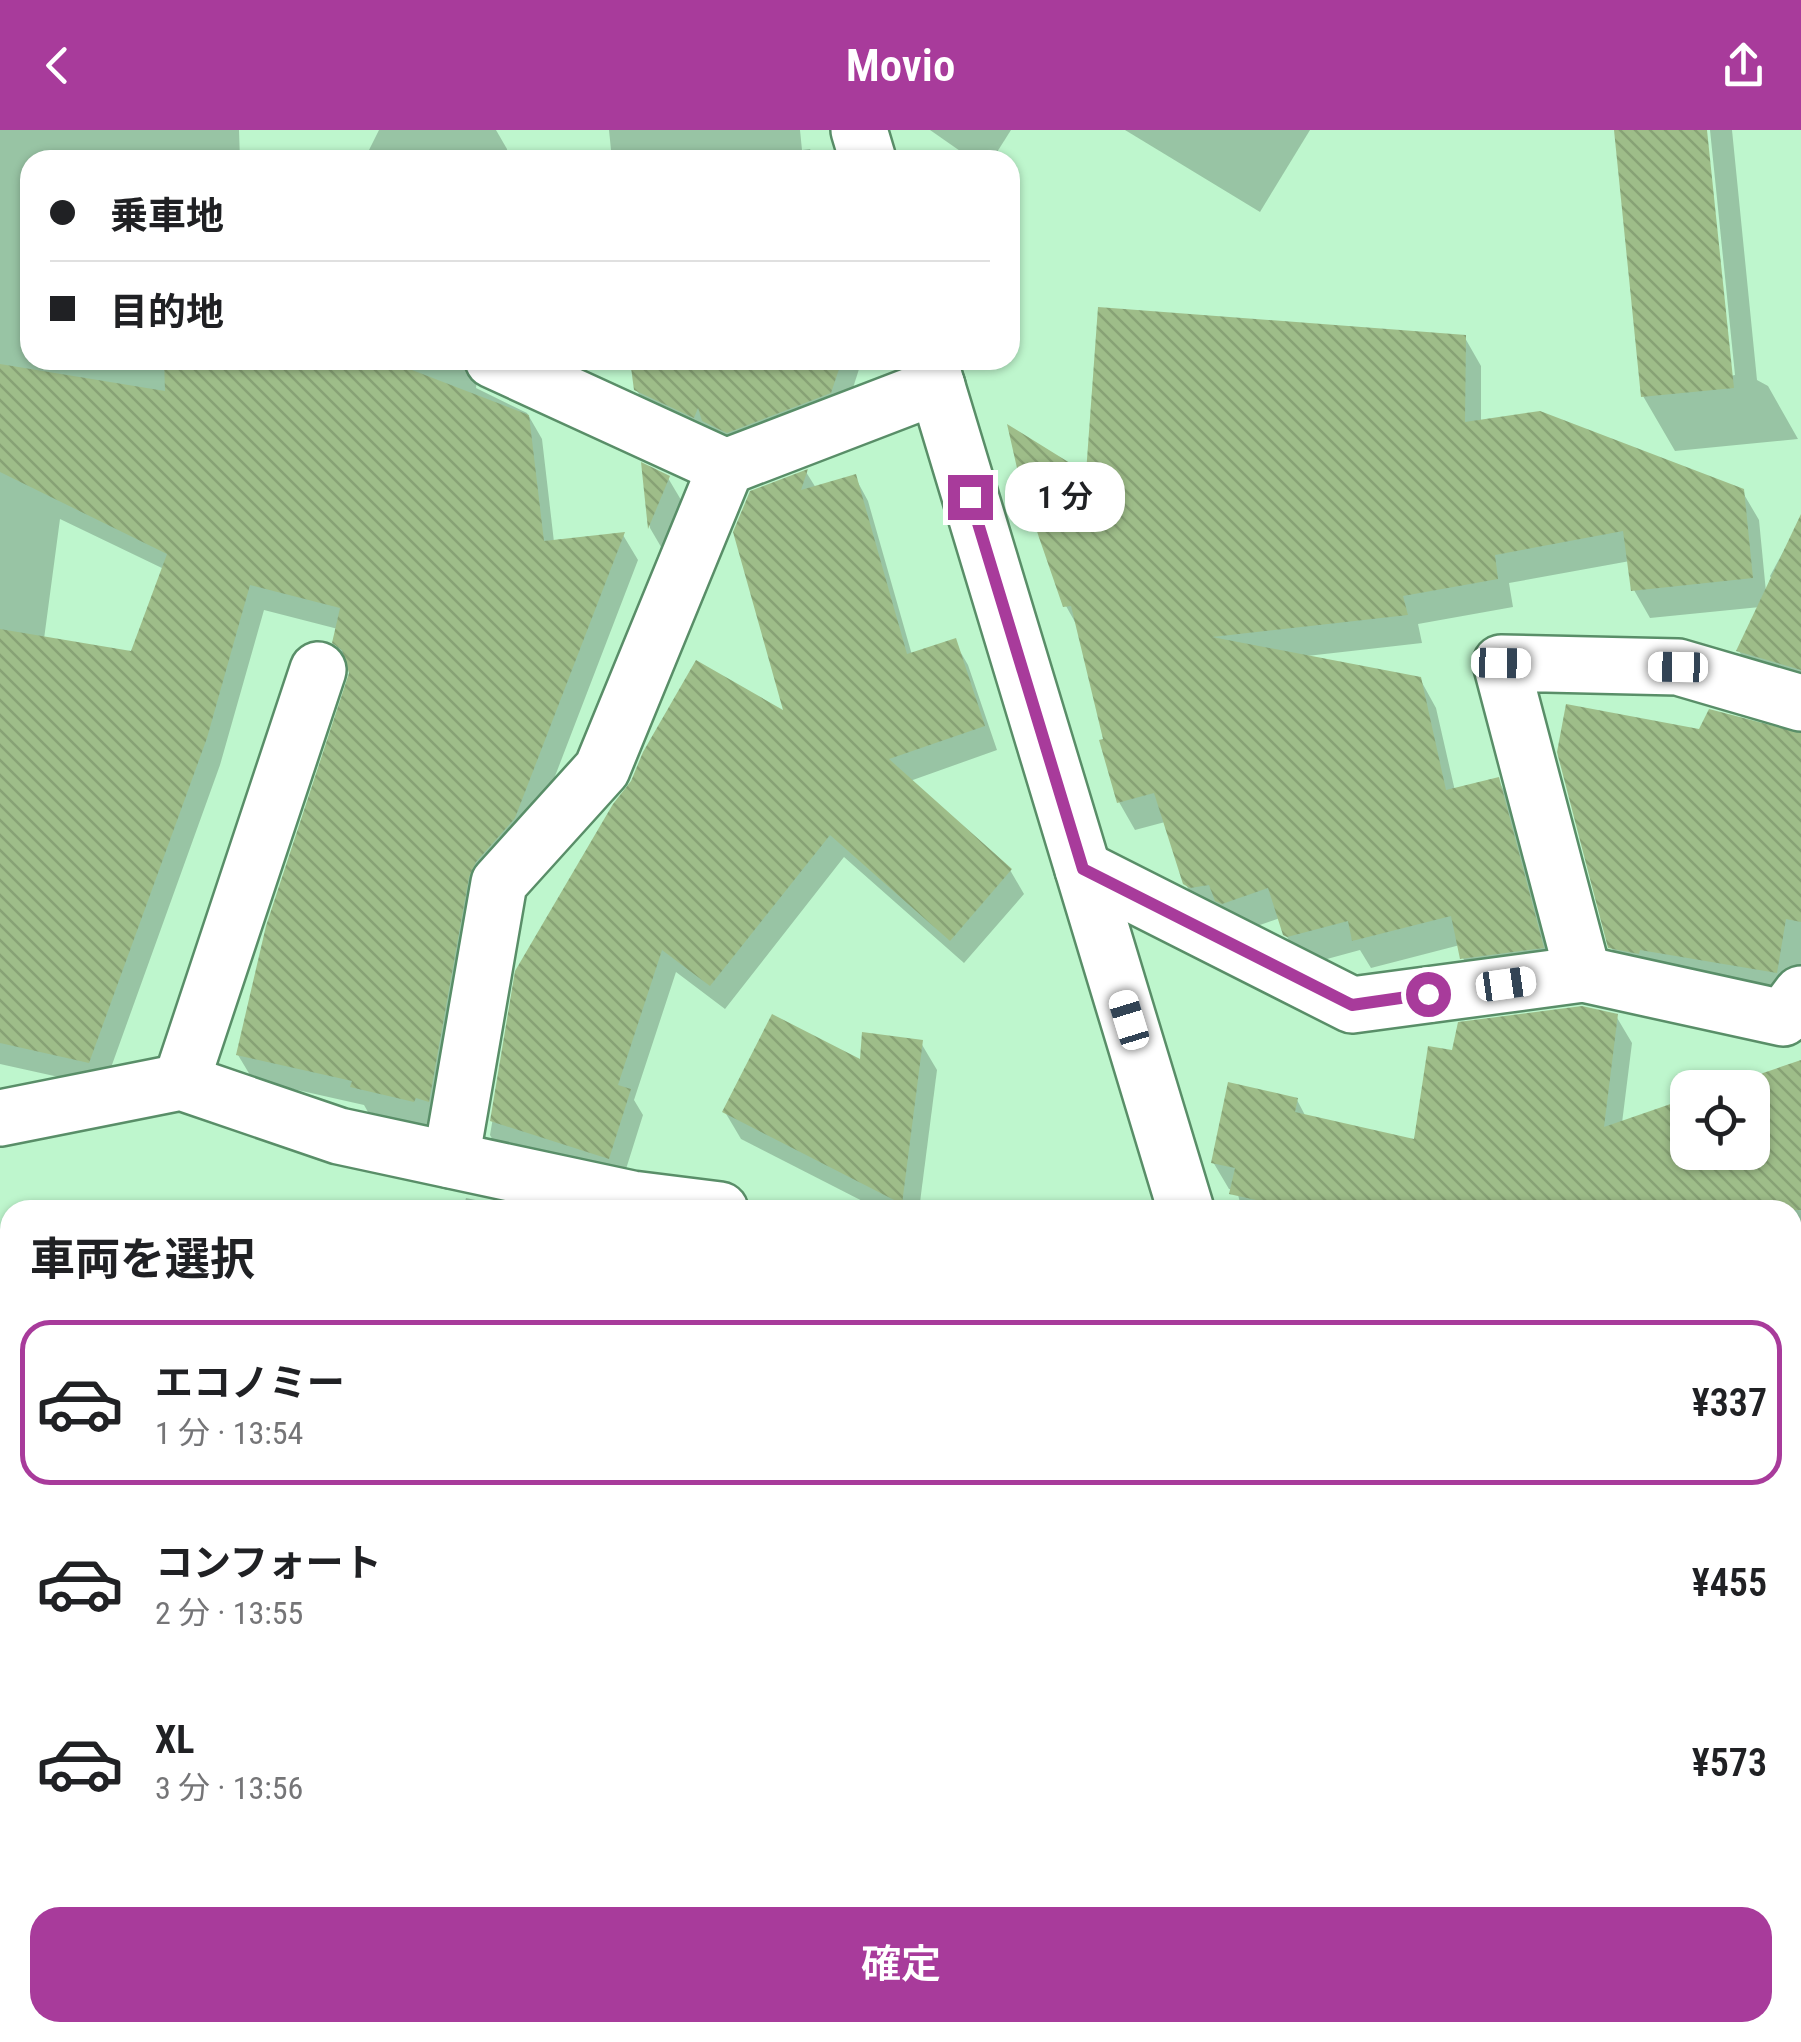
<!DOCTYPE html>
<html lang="ja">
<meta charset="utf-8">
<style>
body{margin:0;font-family:"Roboto Condensed","Noto Sans JP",sans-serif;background:#f6f6f6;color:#202124;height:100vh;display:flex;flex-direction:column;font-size:38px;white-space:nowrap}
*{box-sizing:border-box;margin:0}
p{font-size:32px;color:#757577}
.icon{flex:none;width:55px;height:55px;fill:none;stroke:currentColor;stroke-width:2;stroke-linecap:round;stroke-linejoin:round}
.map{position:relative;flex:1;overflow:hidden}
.side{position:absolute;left:0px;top:1070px;width:1802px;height:842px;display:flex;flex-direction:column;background:#fff;border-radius:30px 30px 0 0;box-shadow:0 2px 8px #0004}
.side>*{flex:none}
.hud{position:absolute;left:20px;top:20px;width:1000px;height:220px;border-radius:30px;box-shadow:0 2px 8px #0004;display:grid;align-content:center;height:220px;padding:0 30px;background:#fff}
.buttons{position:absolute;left:1670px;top:940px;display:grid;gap:20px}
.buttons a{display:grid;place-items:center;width:100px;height:100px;border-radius:20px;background:#fff;box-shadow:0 2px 8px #0004;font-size:50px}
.end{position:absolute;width:45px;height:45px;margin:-22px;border:12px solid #a83b9b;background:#fff;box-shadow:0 0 0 5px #fff}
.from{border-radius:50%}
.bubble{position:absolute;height:70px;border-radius:30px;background:#fff;box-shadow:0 2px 8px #0004;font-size:32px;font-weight:600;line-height:70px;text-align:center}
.car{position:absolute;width:30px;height:60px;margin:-30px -15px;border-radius:12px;box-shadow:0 0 8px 2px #0007;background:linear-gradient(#fff 24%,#345 0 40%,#fff 0 76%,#345 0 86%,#fff 0)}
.hud b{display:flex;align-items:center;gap:35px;height:95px;font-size:38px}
.hud b+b{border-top:2px solid #e0e0e0}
.hud i{width:25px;height:25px;background:#202124}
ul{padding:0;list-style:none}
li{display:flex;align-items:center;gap:30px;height:165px;margin:0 20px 15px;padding:0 10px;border:5px solid transparent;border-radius:30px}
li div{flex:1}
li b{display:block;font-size:38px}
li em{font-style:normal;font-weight:600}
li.on{border-color:#a83b9b}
li>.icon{width:90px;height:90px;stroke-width:1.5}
h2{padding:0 30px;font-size:45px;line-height:120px}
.action{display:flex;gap:20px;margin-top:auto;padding:20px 30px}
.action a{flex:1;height:115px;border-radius:30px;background:#a83b9b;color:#fff;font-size:40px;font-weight:600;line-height:115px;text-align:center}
header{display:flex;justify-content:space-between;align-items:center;height:130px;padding:0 30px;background:#a83b9b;color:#fff;font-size:45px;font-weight:600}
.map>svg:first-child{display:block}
.water{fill:url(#water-rules)}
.shadow{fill:#0003;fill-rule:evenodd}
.building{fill:url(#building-back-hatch)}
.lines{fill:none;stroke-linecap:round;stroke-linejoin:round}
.minor-casing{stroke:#598e68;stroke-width:60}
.minor{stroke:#fff;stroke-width:55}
.route{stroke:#a83b9b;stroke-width:12}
</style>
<header><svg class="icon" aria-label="back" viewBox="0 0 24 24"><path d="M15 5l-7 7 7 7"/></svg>Movio<svg class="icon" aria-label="share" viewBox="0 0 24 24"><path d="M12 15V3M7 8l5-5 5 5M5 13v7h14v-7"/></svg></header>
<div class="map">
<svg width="1801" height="1912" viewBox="0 0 1801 1912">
<defs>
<pattern id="water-rules" width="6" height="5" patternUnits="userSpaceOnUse" patternTransform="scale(2.5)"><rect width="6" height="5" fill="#28a9c0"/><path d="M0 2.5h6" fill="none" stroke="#21899b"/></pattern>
<pattern id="building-back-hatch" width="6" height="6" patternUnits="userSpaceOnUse" patternTransform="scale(2.5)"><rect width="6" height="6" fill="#9ebd89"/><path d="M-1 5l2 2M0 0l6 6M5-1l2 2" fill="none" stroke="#87a275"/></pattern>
</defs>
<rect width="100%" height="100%" fill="#bef6cd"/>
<!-- water -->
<path class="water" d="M0 1530 10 1534V1902L163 1903 157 1912H0Z"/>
<!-- shadow -->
<g class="shadow">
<path d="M0 0H239L240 30H30V230H490L478 244 476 258 527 283 542 309 554 412 623 405 638 430 529 714 443 1000 368 982 364 975 253 950 238 925 352 543 334 512 338 499 264 480 220 635 104 957 0 934ZM60 389 164 439 133 524 44 509Z"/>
<path d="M379 0H496L507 19 509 30H364Z"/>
<path d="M609 0H800L802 20 810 19 816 30H612Z"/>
<path d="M930 0H1011L992 30H973Z"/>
<path d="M1125 0H1310L1260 82Z"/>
<path d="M1616 0H1705L1730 246 1735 245 1710 0H1732L1757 250 1768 256 1798 309 1675 321 1643 266Z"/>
<path d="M1465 208 1481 236V292L1742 361 1759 390 1766 462 1772 450 1770 446 1801 389V562L1754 548 1739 521 1760 477 1650 488 1634 460 1630 431 1509 453 1513 477 1418 494 1422 513 1307 526 1420 549 1436 578 1455 661 1498 650 1514 678 1558 846 1479 856 1463 828 1460 815 1371 838 1360 820 1305 835 1285 804 1280 788 1240 802 1202 783 1185 753 1165 692 1135 700 1119 672 1080 501 1066 476 1043 410 1031 390 1088 348Z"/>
<path d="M633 230H856L860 236 844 286 742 326 650 283 636 259Z"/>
<path d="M644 336 668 348 684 375 664 422 650 398Z"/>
<path d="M806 342 816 358 855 347 868 371 912 525 954 511 968 535 997 620 910 651 1010 740 1024 764 964 833 844 727 725 879 676 842 634 970 643 985 621 1055 503 1030 490 1005 518 842 787 585 736 402Z"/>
<path d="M1701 602 1801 606V864L1626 844 1611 817Z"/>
<path d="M1616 886 1632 913 1622 993 1688 1022H1752L1801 932V1153L1792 1155V1080H1242L1237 1061 1229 1059 1213 1032 1297 970 1306 987 1416 1012 1454 923Z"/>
<path d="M921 913 937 940 919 1080H880L741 1009 725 982Z"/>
<path d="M466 1068 523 1080H463Z"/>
<path d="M1801 1398V1647L1792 1649V1400Z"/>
<path d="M1801 1790V1912H1493L1492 1902H1792V1792Z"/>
<path d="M340 1902H447L451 1912H344Z"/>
<path d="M577 1902H759L728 1912H583Z"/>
<path d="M1224 1902H1361L1363 1912H1199L1225 1905Z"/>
</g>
<!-- building -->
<g class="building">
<path d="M1614 0H1707L1734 258 1641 267Z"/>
<path d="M1098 177 1466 205 1465 292 1540 281 1744 359 1753 448 1631 461 1623 401 1495 425 1498 449 1403 466 1408 485 1212 507 1421 547 1446 660 1499 647 1544 818 1460 829 1451 786 1352 811 1348 791 1287 807 1283 805 1268 758 1222 774 1215 771 1209 755 1190 758 1183 754 1154 663 1117 673 1099 610 1103 609 1071 476 1063 477 1033 390 1029 391 1007 294 1086 343Z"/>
<path d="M164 230H386L529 285 544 411 625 402 515 688 476 732 469 747 429 972 416 968 414 972 350 957 352 951 236 925 266 796 349 543 342 520 332 513 340 478 250 455 207 608 89 933 0 913V499L131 521 167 424 0 342V234L165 261Z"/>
<path d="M630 230H842L831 263 727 303 702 291 698 278 694 288 634 260Z"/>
<path d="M641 332 670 346 648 399Z"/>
<path d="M808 339 801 360 856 344 907 524 956 508 985 596 889 629 1012 739 950 811 830 705 710 856 662 820 618 955 631 959 609 1029 490 991 515 841 613 674 631 651 643 622 696 530 783 580 733 402 750 361Z"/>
<path d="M1801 384V540L1736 521Z"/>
<path d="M1566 574 1699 599 1709 579 1801 603V792L1786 789 1777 843 1640 820 1639 824 1608 818 1557 622Z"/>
<path d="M1582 876 1618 884 1604 997 1688 968V1022H1752V958H1719L1801 930V1080H1301L1229 1064 1235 1038 1211 1033 1228 952 1298 968 1295 982 1414 1009 1428 916 1452 920 1458 892Z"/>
<path d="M772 884 860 929 862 902 923 910 902 1074 722 982Z"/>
</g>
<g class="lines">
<defs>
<g id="minor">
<path d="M859 0 868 30"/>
<path d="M493 230 726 337"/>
<path d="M929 230 1186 1080"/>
<path d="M1083 739 1352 875 1583 844 1783 888 1801 864"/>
<path d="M1583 844 1501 533 1678 537 1801 573"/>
<path d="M181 952 318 540"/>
<path d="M0 988 181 952 339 1006 632 1069 720 1080"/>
<path d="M451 1030 499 753 602 639 726 337 937 256"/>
<path d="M1792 1164 1801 1163"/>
<path d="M1792 1344 1801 1342"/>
<path d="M1792 1709 1801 1708"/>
<path d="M263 1902 265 1912"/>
<path d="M535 1902 540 1912"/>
<path d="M1438 1902 1441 1912"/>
<path d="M871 1912 912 1902"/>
</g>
</defs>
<!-- minor casing -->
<use href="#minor" class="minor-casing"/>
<!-- minor -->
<use href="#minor" class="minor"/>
</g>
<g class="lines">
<!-- route -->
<path class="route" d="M970 367 1083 739 1352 875 1428 864"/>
</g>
</svg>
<div class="buttons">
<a><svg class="icon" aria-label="locate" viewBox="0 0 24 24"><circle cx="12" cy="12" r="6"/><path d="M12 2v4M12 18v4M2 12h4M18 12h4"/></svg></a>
</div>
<i class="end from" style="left:1428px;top:864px"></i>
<i class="end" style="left:970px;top:367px"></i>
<div class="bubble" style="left:1005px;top:332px;width:120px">1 分</div>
<i class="car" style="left:1501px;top:533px;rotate:91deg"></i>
<i class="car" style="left:1678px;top:537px;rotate:271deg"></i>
<i class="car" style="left:1506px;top:854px;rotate:82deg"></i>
<i class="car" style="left:1129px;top:890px;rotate:343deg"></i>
<div class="hud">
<b><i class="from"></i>乗車地</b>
<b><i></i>目的地</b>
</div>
<section class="side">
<h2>車両を選択</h2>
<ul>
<li class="on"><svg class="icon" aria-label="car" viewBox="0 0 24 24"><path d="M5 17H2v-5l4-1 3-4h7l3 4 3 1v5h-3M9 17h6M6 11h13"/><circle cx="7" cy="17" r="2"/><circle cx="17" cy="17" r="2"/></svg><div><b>エコノミー</b><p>1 分 · 13:54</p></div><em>¥337</em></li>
<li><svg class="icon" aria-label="car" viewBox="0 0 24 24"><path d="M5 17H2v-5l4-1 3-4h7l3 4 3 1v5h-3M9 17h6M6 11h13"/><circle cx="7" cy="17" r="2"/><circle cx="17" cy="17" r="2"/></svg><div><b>コンフォート</b><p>2 分 · 13:55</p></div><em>¥455</em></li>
<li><svg class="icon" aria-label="car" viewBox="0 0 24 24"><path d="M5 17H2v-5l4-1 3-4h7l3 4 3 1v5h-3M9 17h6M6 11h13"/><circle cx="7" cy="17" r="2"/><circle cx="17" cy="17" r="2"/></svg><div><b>XL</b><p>3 分 · 13:56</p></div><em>¥573</em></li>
</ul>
<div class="action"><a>確定</a></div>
</section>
</div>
